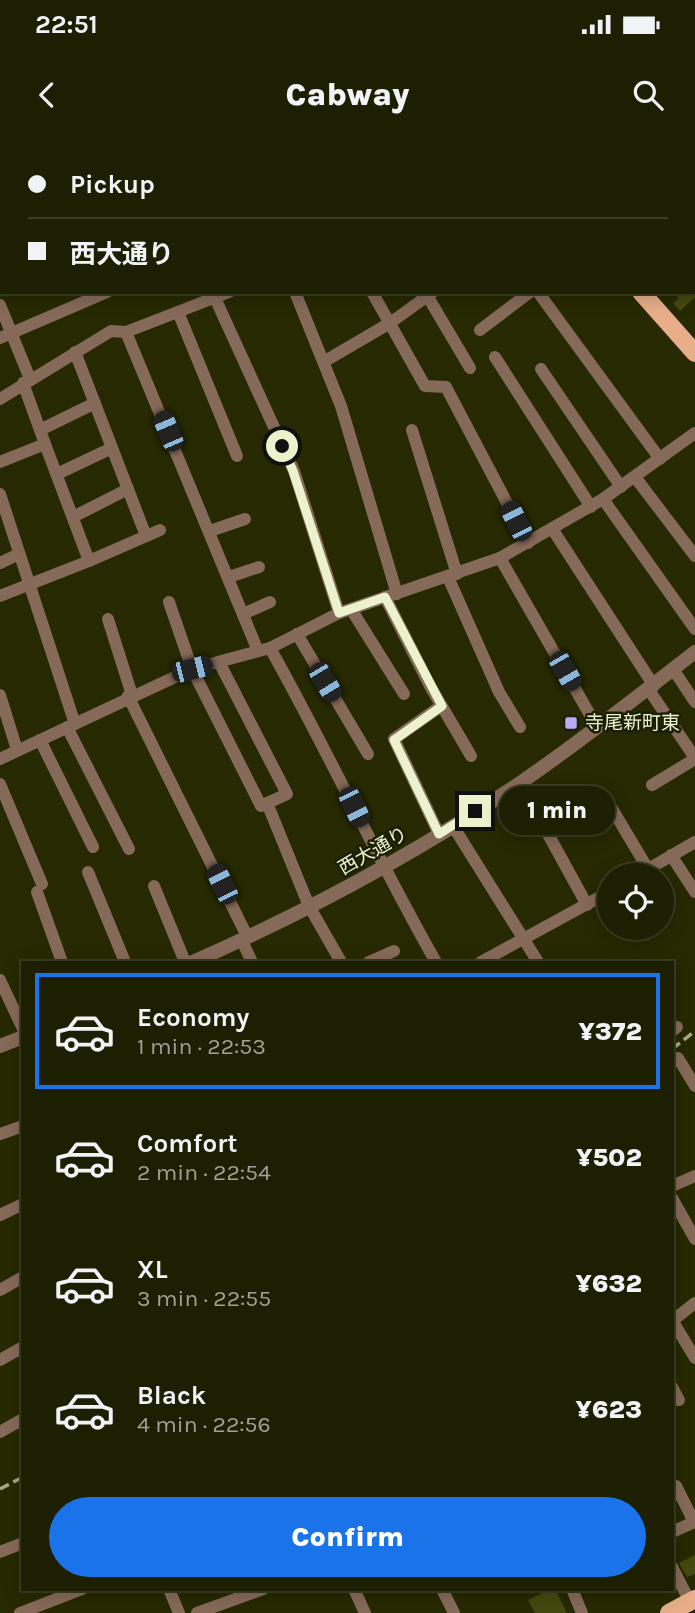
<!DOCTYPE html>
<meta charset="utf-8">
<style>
body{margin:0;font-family:Karla,"Noto Sans JP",sans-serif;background:#292c10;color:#f1f3f6;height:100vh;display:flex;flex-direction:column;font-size:26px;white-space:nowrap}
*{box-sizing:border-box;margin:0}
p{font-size:23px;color:#a0a299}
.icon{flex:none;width:38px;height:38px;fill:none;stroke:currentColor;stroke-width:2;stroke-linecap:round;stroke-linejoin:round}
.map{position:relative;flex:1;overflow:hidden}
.details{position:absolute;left:21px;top:821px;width:653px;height:630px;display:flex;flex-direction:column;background:#1c1f01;border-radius:0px;box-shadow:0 4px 18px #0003,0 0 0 2px #3a3d23}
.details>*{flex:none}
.hud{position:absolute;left:0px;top:0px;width:696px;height:154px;box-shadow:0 4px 18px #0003,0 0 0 2px #3a3d23;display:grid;align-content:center;height:154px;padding:0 28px;background:#1c1f01}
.tools{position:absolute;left:597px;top:723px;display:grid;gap:14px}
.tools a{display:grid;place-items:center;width:77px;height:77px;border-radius:50%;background:#1c1f01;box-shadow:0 4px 18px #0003,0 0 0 2px #3a3d23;font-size:35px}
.end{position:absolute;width:32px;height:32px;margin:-16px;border:9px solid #ecf2cd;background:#111;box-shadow:0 0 0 4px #111}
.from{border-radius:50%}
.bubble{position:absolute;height:49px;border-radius:24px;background:#1c1f01;box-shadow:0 4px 18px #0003,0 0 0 2px #3a3d23;font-size:23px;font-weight:800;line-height:49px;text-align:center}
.car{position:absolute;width:21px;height:42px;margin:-21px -10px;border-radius:9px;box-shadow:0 0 5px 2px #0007;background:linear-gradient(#222 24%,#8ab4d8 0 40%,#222 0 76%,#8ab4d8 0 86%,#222 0)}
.hud b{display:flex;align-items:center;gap:24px;height:66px;font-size:26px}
.hud b+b{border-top:2px solid #3a3d23}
.hud i{width:18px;height:18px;background:#f1f3f6}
ul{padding:12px 0 0;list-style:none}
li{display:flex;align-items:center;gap:21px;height:116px;margin:0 14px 10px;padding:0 14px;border:4px solid transparent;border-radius:0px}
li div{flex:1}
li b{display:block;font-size:26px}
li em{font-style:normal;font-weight:800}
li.selected{border-color:#1a73e8}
li>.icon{width:63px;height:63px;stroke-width:1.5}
.primary-button{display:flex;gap:14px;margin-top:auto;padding:14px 28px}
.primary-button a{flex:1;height:80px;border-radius:42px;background:#1a73e8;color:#fff;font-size:28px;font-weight:800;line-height:80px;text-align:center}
.status{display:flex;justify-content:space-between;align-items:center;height:49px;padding:0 35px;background:#1c1f01;direction:ltr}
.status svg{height:19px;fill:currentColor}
header{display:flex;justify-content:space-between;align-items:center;height:91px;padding:0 28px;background:#1c1f01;font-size:32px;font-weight:800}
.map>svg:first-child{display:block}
.building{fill:#44490f}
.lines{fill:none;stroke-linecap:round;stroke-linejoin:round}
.minor{stroke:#866a59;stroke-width:12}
.tertiary{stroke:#866a59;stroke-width:14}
.primary{stroke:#e7ae89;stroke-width:18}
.rail{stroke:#a5aa84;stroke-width:3.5;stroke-dasharray:10 5;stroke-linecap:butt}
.route{stroke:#ecf2cd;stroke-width:9}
.poi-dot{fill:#bbaaf6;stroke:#1c1f07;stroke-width:2.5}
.labels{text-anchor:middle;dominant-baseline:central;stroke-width:5;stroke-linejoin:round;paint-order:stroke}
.poi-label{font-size:19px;fill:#ecf2cd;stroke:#1c1f07;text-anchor:start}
.street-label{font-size:19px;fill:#ecf2cd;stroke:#1c1f07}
</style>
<div class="status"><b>22:51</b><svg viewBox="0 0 49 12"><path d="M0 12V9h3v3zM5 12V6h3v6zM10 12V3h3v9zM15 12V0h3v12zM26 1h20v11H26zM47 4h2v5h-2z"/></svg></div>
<header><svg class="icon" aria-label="back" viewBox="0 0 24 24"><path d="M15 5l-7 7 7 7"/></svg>Cabway<svg class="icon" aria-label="search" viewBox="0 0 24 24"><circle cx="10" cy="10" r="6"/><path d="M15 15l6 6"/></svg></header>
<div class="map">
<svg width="695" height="1473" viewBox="0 0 695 1473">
<rect width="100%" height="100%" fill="#262901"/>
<!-- building -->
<g class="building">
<path d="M673 152H695V157L680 171 673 163 679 158Z"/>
<path d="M695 1415V1434L687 1437 679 1423Z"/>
<path d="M551 1449H555L567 1473H535L528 1460Z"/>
</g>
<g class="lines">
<!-- minor -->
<g class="minor">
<path d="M69 0 70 2"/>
<path d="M126 0 127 2"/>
<path d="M195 0 196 2"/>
<path d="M284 0 285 2"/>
<path d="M413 0 414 2"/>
<path d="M607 0 609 2"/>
<path d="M222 2 225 0"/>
<path d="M476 2 479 0"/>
<path d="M0 48 2 47"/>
<path d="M0 100 2 99"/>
<path d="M0 150 2 149"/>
<path d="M295 152 341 266 397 454"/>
<path d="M372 152 425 246 446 247 528 403"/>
<path d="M425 152 470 228"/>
<path d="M538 152 660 319"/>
<path d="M215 158 294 331 339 473"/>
<path d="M0 165 30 239"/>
<path d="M178 172 237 316"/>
<path d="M480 190 530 152"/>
<path d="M126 192 258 511"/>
<path d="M0 198 107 152"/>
<path d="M75 212 146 396"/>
<path d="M495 217 591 367"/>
<path d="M325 221 390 183 433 152"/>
<path d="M541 229 621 347"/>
<path d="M0 259 111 191 126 192 229 152"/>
<path d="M40 290 95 263"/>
<path d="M412 290 457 434"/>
<path d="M0 322 45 304 23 243"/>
<path d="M57 334 112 308"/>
<path d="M635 337 695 416"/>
<path d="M0 354 75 584"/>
<path d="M603 359 695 489"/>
<path d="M73 377 128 349"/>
<path d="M553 390 654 546"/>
<path d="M210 391 245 379"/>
<path d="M500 418 597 587"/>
<path d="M89 421 160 390"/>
<path d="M0 423 19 414"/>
<path d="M229 437 259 427"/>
<path d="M448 437 499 552 520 587"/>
<path d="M0 456 89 421 45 304"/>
<path d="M385 457 430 546 471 616"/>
<path d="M169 462 192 529 261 666 287 654 219 522"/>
<path d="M351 469 404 554"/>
<path d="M243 474 270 462"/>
<path d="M108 479 132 555"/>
<path d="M297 494 368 614"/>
<path d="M270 508C328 611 377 719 436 822"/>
<path d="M673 529 695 562"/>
<path d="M649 550 695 618"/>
<path d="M0 555 17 610"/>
<path d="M128 556 247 796"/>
<path d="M67 587 129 709"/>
<path d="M40 600 93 707"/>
<path d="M0 619 192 529 270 508 339 473 500 418 603 359 695 293"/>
<path d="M520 643 587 765"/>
<path d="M0 644 42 744"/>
<path d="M652 645 695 619"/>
<path d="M267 663 309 766 341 822"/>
<path d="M611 667 648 729"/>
<path d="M453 686 538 822"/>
<path d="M439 694 394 599 441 566"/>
<path d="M671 715 695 752"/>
<path d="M88 732 125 822"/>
<path d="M638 735 695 702"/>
<path d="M154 746 185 822"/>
<path d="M37 752 62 822"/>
<path d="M242 801 252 822"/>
<path d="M369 822 394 811"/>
<path d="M481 822 609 752"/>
<path d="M0 840 23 889"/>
<path d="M672 891 677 887"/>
<path d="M678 918 695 946"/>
<path d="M0 994 23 986"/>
<path d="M672 1046 695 1036"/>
<path d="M672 1058 695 1099"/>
<path d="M0 1075 23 1064"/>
<path d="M0 1150 23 1137"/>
<path d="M672 1180 695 1218"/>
<path d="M672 1181 695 1163"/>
<path d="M0 1220 23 1207"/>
<path d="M672 1247 679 1260"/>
<path d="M0 1292 23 1279"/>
<path d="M672 1392 694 1382 676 1346"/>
<path d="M0 1412 23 1403"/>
<path d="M672 1427 690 1462"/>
<path d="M169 1449 179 1473"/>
<path d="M354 1449 365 1473"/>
<path d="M442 1449 454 1473"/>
<path d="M572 1449 582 1473"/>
<path d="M20 1473 82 1449"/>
<path d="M197 1473 263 1449"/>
</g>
<!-- tertiary -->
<g class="tertiary">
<path d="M193 822C306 772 417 713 520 643 580 602 637 557 695 512"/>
<path d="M0 906 23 897"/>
</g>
<!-- primary -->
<g class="primary">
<path d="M512 0 513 2"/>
<path d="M641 152 695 213"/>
<path d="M669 1473 695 1459"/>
</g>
<!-- rail -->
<g class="rail">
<path d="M672 909 695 891"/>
<path d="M0 1349 23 1337"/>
</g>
</g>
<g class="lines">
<!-- route -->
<path class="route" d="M282 306 293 331 339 473 385 457 442 566 394 600 439 694 475 671"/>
</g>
<!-- markers -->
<rect class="poi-dot" x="564" y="576" width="14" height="14" rx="3.5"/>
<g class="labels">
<!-- poi labels -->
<g class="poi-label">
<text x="585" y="583">寺尾新町東</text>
</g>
<!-- street labels -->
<g class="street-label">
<text transform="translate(373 711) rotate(-30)">西大通り</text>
</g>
</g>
</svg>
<div class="tools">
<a><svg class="icon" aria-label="locate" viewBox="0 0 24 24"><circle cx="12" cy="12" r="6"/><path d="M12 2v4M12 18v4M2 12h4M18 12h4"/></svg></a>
</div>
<i class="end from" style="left:282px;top:306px"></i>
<i class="end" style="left:475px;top:671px"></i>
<div class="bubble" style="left:499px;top:646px;width:116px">1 min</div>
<i class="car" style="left:168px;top:291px;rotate:337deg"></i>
<i class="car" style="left:516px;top:381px;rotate:333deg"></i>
<i class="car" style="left:192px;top:529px;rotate:76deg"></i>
<i class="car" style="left:565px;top:531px;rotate:150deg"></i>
<i class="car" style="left:325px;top:542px;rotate:149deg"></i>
<i class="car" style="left:354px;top:667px;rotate:154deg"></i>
<i class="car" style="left:222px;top:744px;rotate:334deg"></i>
<div class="hud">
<b><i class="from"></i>Pickup</b>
<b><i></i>西大通り</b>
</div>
<section class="details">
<ul>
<li class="selected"><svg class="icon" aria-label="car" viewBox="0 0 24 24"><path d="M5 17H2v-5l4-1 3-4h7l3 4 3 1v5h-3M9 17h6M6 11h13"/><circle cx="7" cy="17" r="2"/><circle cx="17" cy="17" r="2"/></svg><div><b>Economy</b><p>1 min · 22:53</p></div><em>¥372</em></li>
<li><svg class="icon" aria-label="car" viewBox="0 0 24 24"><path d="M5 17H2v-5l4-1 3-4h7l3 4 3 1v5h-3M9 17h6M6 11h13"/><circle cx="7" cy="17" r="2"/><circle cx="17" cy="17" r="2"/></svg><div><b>Comfort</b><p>2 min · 22:54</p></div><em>¥502</em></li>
<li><svg class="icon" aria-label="car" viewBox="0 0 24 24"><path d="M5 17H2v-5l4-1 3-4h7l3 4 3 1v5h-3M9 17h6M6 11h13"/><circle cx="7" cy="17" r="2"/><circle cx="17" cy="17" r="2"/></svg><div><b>XL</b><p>3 min · 22:55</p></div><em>¥632</em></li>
<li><svg class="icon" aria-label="car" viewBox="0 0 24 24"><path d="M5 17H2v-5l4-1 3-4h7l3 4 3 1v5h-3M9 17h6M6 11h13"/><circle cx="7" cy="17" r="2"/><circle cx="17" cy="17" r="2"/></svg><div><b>Black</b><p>4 min · 22:56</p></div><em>¥623</em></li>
</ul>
<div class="primary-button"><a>Confirm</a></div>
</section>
</div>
